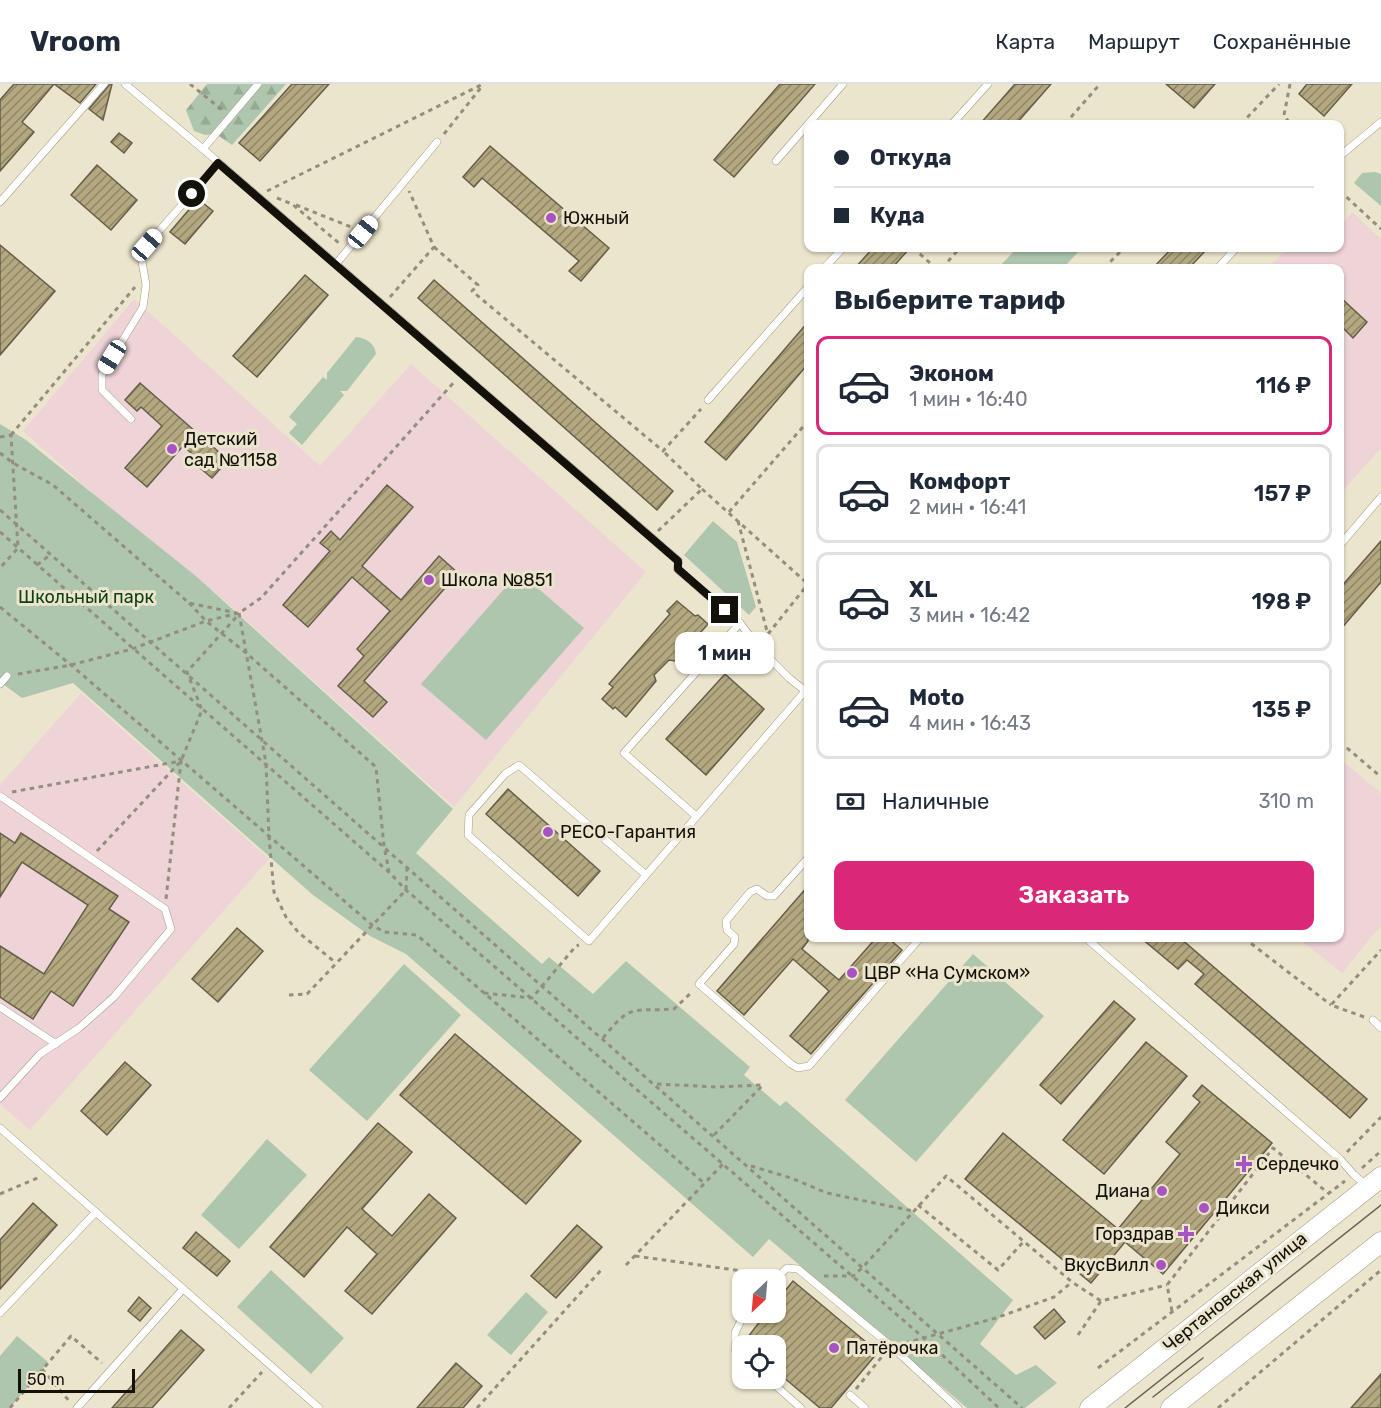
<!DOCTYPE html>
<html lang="ru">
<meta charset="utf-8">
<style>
body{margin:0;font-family:Rubik,sans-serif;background:#f2f2f3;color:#1f2937;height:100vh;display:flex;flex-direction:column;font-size:22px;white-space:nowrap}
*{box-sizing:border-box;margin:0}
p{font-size:20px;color:#747a83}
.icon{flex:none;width:33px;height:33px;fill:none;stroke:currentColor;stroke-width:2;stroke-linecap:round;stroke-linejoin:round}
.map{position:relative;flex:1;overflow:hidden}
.side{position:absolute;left:804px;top:180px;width:540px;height:678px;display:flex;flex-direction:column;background:#fff;border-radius:12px;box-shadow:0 2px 4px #0004}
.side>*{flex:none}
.hud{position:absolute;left:804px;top:36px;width:540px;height:132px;border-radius:12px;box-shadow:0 2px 4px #0004;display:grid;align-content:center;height:132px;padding:0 30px;background:#fff}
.needle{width:39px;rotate:206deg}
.buttons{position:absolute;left:732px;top:1185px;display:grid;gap:12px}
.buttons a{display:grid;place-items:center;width:54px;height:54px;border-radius:12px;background:#fff;box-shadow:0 2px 4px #0004;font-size:30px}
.scale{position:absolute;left:18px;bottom:15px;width:117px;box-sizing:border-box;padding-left:6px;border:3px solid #131109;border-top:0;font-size:16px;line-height:21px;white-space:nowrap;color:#131109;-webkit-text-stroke:4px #ece5cd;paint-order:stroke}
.end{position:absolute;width:27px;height:27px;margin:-14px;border:8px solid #131109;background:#fff;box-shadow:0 0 0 3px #fff}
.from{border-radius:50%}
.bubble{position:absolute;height:42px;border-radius:12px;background:#fff;box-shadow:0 2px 4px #0004;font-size:20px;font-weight:600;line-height:42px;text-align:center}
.car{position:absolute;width:18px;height:36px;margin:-18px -9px;border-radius:8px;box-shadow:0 0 4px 2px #0007;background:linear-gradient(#fff 24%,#345 0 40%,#fff 0 76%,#345 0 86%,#fff 0)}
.hud b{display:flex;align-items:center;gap:21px;height:57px;font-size:22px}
.hud b+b{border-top:2px solid #e0e1e3}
.hud i{width:15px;height:15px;background:#1f2937}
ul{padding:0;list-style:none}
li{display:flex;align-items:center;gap:18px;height:99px;margin:0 12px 9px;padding:0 18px;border:3px solid #e0e1e3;border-radius:12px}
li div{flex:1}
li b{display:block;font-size:22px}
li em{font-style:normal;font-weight:600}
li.on{border-color:#db2777}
li>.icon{width:54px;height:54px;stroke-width:1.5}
h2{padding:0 30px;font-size:27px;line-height:72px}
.pay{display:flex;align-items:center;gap:15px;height:66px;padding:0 30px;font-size:22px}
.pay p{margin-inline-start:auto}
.action{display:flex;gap:12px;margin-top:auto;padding:12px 30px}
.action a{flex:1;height:69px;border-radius:12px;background:#db2777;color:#fff;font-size:24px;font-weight:600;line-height:69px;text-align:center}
header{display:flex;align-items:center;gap:36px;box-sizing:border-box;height:84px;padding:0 30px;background:#fff;border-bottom:2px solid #e0e1e3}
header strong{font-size:28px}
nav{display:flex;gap:33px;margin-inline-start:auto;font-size:21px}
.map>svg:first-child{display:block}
.education{fill:#eed3d7}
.forest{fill:url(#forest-firs)}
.park{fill:#aec6ae}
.building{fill:url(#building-hatch);stroke:#645e4a;stroke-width:1.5}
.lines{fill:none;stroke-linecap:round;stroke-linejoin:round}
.lane-casing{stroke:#a19b85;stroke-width:8}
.secondary-casing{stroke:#a19b85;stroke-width:21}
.path{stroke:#938e7d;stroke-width:3;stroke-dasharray:4.5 4.5;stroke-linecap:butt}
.lane{stroke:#fff;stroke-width:7}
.secondary{stroke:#fff;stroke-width:20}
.tram{stroke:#666254;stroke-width:1.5}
.route{stroke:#131109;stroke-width:8}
.poi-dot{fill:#a753c2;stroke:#ece5cd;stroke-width:2}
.labels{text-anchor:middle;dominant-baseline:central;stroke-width:6;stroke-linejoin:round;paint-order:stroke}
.poi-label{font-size:18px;fill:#131109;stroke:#ece5cd;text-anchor:start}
.park-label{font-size:18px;fill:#0d3f14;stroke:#ece5cd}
.street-label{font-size:18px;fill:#131109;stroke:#ece5cd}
</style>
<header>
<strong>Vroom</strong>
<nav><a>Карта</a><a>Маршрут</a><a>Сохранённые</a></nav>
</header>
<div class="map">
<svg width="1381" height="1324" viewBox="0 0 1381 1324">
<defs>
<pattern id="forest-firs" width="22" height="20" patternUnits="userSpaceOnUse" patternTransform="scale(1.5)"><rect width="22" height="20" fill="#aec6ae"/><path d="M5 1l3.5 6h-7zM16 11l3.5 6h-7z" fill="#95a994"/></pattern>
<pattern id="building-hatch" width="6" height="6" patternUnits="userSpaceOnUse" patternTransform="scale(1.5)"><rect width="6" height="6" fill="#b3a87f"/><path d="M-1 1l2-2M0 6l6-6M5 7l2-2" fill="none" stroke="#908766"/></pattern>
</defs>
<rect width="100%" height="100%" fill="#ece5cd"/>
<!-- education -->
<g class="education">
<path d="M1352 128 1381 155V364L1340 410V184H1268L1287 164H1340V143Z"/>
<path d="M134 215 320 382 411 280 646 488 454 723 211 505 207 510 23 347Z"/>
<path d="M81 609 269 775 30 1046 0 1020V701Z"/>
<path d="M1340 675 1381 709V841L1342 889 1298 854H1340Z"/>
</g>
<!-- forest -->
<path class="forest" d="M207 0H286L232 61 216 50 205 51 194 47 186 26Z"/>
<!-- park -->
<g class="park">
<path d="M1375 88 1381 90V122L1354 99 1362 89Z"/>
<path d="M1017 164H1082L1063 184H998Z"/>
<path d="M356 253C367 254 375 260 376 270L347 307H340L344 311 302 361 289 349 297 340 289 333 323 293 327 296V289Z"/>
<path d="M0 340 26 356 197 493 453 725 416 769 542 880 549 873 593 910 626 877 750 983 744 991 780 1022 786 1017 1013 1216 980 1260 1016 1291 1036 1281 1057 1299 1025 1324H967L769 1155 753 1173 406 870 370 852 313 811 73 599 22 614 0 598Z"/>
<path d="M713 437 737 458 756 523 749 531 684 471Z"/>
<path d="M519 488 584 544 486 656 421 600Z"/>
<path d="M973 870 1044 932 916 1078 845 1016Z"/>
<path d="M404 880 461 931 367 1037 309 986Z"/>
<path d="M267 1055 307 1091 239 1165 201 1131Z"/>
<path d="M271 1186 344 1254 311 1290 237 1223Z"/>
<path d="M526 1208 548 1228 511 1271 487 1251Z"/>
<path d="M17 1252 48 1278 10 1324H0V1272Z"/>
</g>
<!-- building -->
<g class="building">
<path d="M14 0H96L80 19 54 0 22 38 34 48 0 87V16Z"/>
<path d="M110 0H112L103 36 89 25Z"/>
<path d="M292 0H329L260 77 239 59Z"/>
<path d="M780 0H815L734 93 714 76Z"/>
<path d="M1015 0H1051L1016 40H980Z"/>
<path d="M1166 0H1215L1194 24Z"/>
<path d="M1307 0H1352L1324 32 1299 10Z"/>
<path d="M119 49 132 59 124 69 111 58Z"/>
<path d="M490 62 609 164 581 197 569 187 579 177 482 94 474 103 463 93Z"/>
<path d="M97 81 137 116 111 146 71 111Z"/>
<path d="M198 115 213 127 185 160 170 148Z"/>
<path d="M0 161 55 207 0 271Z"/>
<path d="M873 164H910L892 184H855Z"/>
<path d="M1172 164H1208L1189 184H1153Z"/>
<path d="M305 191 328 211 257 293 233 272Z"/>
<path d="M434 196 673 407 657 426 418 214Z"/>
<path d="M1340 213 1367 238 1353 254 1340 241Z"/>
<path d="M808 238V280L726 376 705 358Z"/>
<path d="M140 299 228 376 212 394 200 384 204 380 183 362 147 403 125 384 162 342 141 323 137 327 125 316Z"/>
<path d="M387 401 413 423 362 482 401 516 439 472 458 489 364 597 387 618 373 633 338 602 364 572 357 565 390 527 352 493 308 543 283 521 330 467 320 459 331 447 340 456Z"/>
<path d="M1381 457V498L1340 546V504Z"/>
<path d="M677 517 695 532 698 531 708 540 675 577 669 576 654 591 656 597 626 633 615 623 613 625 602 615 613 603 609 600 670 530 667 527Z"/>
<path d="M725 590 764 625 706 691 666 655Z"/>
<path d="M508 705 600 787 578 812 486 730Z"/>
<path d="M0 749 15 759 21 749 118 812 109 825 129 838 73 922 51 907 33 935 0 913V862L44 890 88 821 22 778 0 813Z"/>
<path d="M808 802V857L802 865 839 896 876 854H888L902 866 811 970 790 952 829 907 793 875 744 931 717 907Z"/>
<path d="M237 844 263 867 218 918 192 895Z"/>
<path d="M1141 854H1180L1367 1015 1350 1034 1195 900 1204 890 1187 876 1178 885Z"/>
<path d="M1114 917 1135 935 1061 1020 1040 1001Z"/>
<path d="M455 950 581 1057 526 1120 400 1011Z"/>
<path d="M1146 958 1187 992 1104 1090 1063 1056Z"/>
<path d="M125 978 151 1001 107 1051 81 1027Z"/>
<path d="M1202 1001 1272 1059 1163 1190 1125 1158 1091 1199 965 1095 1003 1049 1118 1145 1180 1070 1166 1058 1200 1018 1193 1012Z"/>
<path d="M378 1039 412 1068 362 1125 392 1152 429 1110 456 1134 372 1230 345 1207 377 1170 347 1143 304 1193 270 1163Z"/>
<path d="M33 1119 57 1141 0 1205V1156Z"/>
<path d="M577 1141 602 1163 556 1214 531 1192Z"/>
<path d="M196 1148 230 1177 217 1192 183 1164Z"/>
<path d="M793 1197 878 1268 831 1324H820L776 1287V1262H741L767 1228H776V1218Z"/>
<path d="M139 1213 151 1224 140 1237 128 1227Z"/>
<path d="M1054 1225 1065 1238 1045 1255 1034 1243Z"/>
<path d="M181 1246 204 1266 152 1324H112Z"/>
<path d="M456 1279 482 1302 463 1324H417Z"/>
<path d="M1381 1290V1324H1351Z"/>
</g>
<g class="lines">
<defs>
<g id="lane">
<path d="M125 0 203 65 679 477 677 485 740 539 758 563 789 594 808 609"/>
<path d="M952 40 988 0"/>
<path d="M203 65 258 0"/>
<path d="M1340 72 1381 38"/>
<path d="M776 77 843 0"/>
<path d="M0 118 104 0"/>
<path d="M336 180 437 58"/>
<path d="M824 184 843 164"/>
<path d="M1218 184 1236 164"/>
<path d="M708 316 808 203"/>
<path d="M131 335 102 306V290L143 223 146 201 141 172 147 161 218 79"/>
<path d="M1340 461 1381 413"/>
<path d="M0 600 7 592"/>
<path d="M0 712 165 825 171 845 114 913 79 944 40 970 0 1014"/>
<path d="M696 732 624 669 740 539"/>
<path d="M808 774 774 812H767L757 805 750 808 726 837 727 846 735 853 734 860 699 900 791 980 798 984 809 982 920 854"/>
<path d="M646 791 519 681 505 690 469 731 468 751 589 857 806 606"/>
<path d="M1086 854 1340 1075 1354 1091 1366 1101"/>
<path d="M0 923 56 960"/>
<path d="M1373 936 1381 944"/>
<path d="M0 1044 319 1324"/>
<path d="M774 1196 787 1184 798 1185 891 1262 958 1324"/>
<path d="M0 1229 96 1128"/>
<path d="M742 1273 735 1265V1249L745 1228"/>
<path d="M767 1294 801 1324"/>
<path d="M850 1311 865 1324"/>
<path d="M77 1324 183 1205"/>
</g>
<g id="secondary">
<path d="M1090 1324 1381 1093"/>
<path d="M1171 1324 1381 1158"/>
</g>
</defs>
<!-- lane casing -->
<use href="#lane" class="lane-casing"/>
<!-- secondary casing -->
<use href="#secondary" class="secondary-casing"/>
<!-- path -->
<g class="path">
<path d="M190 0 222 26"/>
<path d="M1290 0 1284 31 1290 40"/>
<path d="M1065 40 1100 0"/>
<path d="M1241 40 1279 0"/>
<path d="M444 50 483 1"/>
<path d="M267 107 483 0"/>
<path d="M1340 107 1381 145"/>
<path d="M277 114 292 120 339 159"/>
<path d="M296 121 351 143"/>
<path d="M434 163 478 201 472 207 663 367 701 325"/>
<path d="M913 164 936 184"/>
<path d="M942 184 960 164"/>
<path d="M1104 184 1124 164"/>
<path d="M390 213 434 163 409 107"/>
<path d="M11 351 135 203"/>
<path d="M0 353 11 351 18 464 0 484"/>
<path d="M0 369 13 379 53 401 189 519 237 529"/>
<path d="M702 405 808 500"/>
<path d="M0 426 1022 1324"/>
<path d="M729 428 808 337"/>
<path d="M738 437 768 551"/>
<path d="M658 447 702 405 663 367"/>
<path d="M0 448 390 789 406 806 925 1255 999 1324"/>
<path d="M37 481 50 471"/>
<path d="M189 519 206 537 245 568 376 683 384 762 389 787"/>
<path d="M0 523 71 581 372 841 384 848 417 851 704 1099"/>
<path d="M239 529 266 679 269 753 274 808 286 833 298 848 336 879"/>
<path d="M768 550 808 500"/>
<path d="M18 590 71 581 132 565 206 537 239 529 261 514 455 297"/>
<path d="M1340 658 1381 693"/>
<path d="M12 708 181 677 166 815"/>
<path d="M97 767 181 677 202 626 187 588 239 530"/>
<path d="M1244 854 1331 921"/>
<path d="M484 909 532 914 576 862 579 861"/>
<path d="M289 911 307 910 406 806 407 784"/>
<path d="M1364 933 1331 921 1381 866"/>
<path d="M603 954C632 918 632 928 674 925L693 907"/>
<path d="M657 1000 717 1003 763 1001"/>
<path d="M714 1051 762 1002"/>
<path d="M1347 1068 1381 1033"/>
<path d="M751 1082 791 1094 827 1109 913 1127"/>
<path d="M1362 1084 1381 1067"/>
<path d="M0 1110 40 1093"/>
<path d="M918 1121 998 1186 1024 1157"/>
<path d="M635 1172 764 1190"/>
<path d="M626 1181 723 1080"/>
<path d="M824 1192H853L863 1183 946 1092 1072 1198 1101 1217 1167 1201"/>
<path d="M1172 1227 1167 1201 1273 1064 1328 1109"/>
<path d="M1078 1251 1101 1217"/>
<path d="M905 1259 996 1234 1054 1213 1072 1198"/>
<path d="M1098 1284 1345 1097"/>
<path d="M42 1285 70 1318"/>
<path d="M856 1305 884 1270"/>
<path d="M10 1324 71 1252 102 1279"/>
<path d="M229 1324 262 1288"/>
<path d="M477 1324 602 1185"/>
<path d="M1218 1324 1381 1186"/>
</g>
<!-- lane -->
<use href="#lane" class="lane"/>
<!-- secondary -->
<use href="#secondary" class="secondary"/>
<!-- tram -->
<g class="tram">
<path d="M1153 1313 1203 1274"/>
<path d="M1125 1324 1381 1121"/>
</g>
</g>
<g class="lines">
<!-- route -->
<path class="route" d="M192 110 218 79 678 477V485L725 526"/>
</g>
<!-- markers -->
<g class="poi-dot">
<circle cx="551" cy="134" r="6"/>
<circle cx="172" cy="365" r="6"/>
<circle cx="429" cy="496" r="6"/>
<circle cx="548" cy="748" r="6"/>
<circle cx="852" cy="889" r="6"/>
<path d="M1241 1071h6v6h6v6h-6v6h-6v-6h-6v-6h6z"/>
<circle cx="1162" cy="1107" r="6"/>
<circle cx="1204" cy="1124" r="6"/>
<path d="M1183 1141h6v6h6v6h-6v6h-6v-6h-6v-6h6z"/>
<circle cx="1161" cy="1181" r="6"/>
<circle cx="834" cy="1264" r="6"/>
</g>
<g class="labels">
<!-- poi labels -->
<g class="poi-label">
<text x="563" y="134">Южный</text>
<text x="184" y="355">Детский<tspan x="184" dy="21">сад №1158</tspan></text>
<text x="441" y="496">Школа №851</text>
<text x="560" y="748">РЕСО-Гарантия</text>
<text x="864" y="889">ЦВР «На Сумском»</text>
<text x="1256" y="1080">Сердечко</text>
<text x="1150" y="1107" text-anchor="end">Диана</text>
<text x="1216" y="1124">Дикси</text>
<text x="1174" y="1150" text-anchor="end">Горздрав</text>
<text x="1149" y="1181" text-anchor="end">ВкусВилл</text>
<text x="846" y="1264">Пятёрочка</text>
</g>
<!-- park labels -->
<g class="park-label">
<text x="86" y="513">Школьный парк</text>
</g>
<!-- street labels -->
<g class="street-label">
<text transform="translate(1235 1208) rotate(-39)">Чертановская улица</text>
</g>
</g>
</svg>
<div class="buttons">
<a><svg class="needle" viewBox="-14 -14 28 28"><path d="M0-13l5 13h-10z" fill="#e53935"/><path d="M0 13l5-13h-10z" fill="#747a83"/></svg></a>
<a><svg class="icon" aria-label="locate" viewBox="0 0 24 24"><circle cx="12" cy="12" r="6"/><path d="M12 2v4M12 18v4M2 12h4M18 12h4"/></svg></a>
</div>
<div class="scale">50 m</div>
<i class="end from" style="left:192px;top:110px"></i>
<i class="end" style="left:725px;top:526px"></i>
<div class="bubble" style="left:675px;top:548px;width:99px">1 мин</div>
<i class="car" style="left:363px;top:148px;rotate:39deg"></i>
<i class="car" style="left:147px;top:161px;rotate:41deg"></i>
<i class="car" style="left:112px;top:273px;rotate:212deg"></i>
<div class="hud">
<b><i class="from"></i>Откуда</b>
<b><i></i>Куда</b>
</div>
<section class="side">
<h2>Выберите тариф</h2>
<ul>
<li class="on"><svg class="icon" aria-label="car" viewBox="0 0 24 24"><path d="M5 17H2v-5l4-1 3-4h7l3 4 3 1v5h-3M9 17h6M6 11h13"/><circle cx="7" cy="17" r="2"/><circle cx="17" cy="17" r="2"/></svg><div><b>Эконом</b><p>1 мин · 16:40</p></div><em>116 ₽</em></li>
<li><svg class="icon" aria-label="car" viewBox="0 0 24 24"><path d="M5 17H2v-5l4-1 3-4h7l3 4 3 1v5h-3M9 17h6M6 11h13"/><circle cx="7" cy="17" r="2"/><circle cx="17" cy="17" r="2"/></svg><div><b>Комфорт</b><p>2 мин · 16:41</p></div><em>157 ₽</em></li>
<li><svg class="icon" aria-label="car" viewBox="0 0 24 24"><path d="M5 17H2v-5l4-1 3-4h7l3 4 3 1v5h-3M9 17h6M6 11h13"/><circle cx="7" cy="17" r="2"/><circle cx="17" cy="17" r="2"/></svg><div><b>XL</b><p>3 мин · 16:42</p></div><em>198 ₽</em></li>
<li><svg class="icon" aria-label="car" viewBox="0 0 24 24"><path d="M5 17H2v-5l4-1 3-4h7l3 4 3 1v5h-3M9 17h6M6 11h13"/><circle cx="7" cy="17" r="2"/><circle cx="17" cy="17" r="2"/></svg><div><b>Moto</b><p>4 мин · 16:43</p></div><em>135 ₽</em></li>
</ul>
<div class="pay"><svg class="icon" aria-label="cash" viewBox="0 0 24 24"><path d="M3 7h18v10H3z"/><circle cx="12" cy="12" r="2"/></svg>Наличные<p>310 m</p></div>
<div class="action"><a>Заказать</a></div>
</section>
</div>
